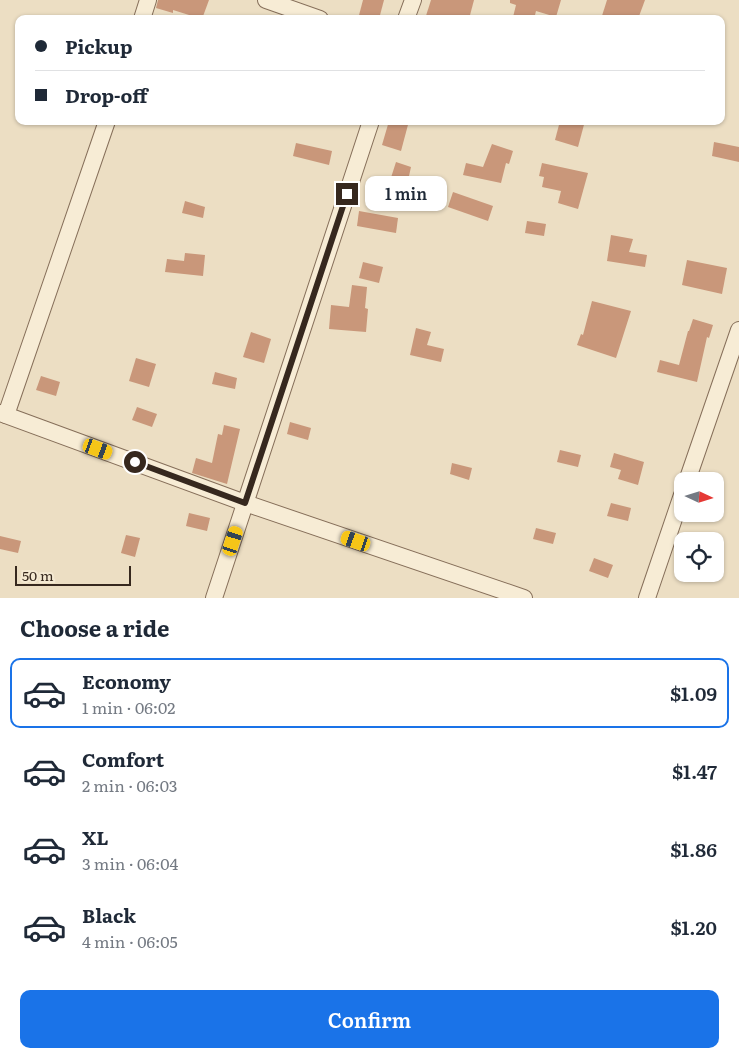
<!DOCTYPE html>
<meta charset="utf-8">
<style>
body{margin:0;font-family:Literata,serif;background:#f6f6f7;color:#1f2937;height:100vh;display:flex;flex-direction:column;font-size:19px;white-space:nowrap}
*{box-sizing:border-box;margin:0}
p{font-size:16px;color:#747a83}
.icon{flex:none;width:28px;height:28px;fill:none;stroke:currentColor;stroke-width:2;stroke-linecap:round;stroke-linejoin:round}
.map{position:relative;height:598px;overflow:hidden}
.drawer{display:flex;flex-direction:column;background:#fff;flex:1}
.drawer>*{flex:none}
.banner{position:absolute;left:15px;top:15px;width:710px;height:110px;border-radius:10px;box-shadow:0 1px 4px #0004;display:grid;align-content:center;height:110px;padding:0 20px;background:#fff}
.needle{width:32px;rotate:94deg}
.controls{position:absolute;left:674px;top:472px;display:grid;gap:10px}
.controls a{display:grid;place-items:center;width:50px;height:50px;border-radius:10px;background:#fff;box-shadow:0 1px 4px #0004;font-size:25px}
.scale{position:absolute;left:15px;bottom:12px;width:116px;box-sizing:border-box;padding-left:5px;border:2px solid #36281e;border-top:0;font-size:14px;line-height:18px;white-space:nowrap;color:#36281e;-webkit-text-stroke:4px #f4e9d2;paint-order:stroke}
.end{position:absolute;width:22px;height:22px;margin:-11px;border:6px solid #36281e;background:#fff;box-shadow:0 0 0 2px #fff}
.from{border-radius:50%}
.bubble{position:absolute;height:35px;border-radius:10px;background:#fff;box-shadow:0 1px 4px #0004;font-size:16px;font-weight:600;line-height:35px;text-align:center}
.car{position:absolute;width:15px;height:30px;margin:-15px -8px;border-radius:6px;box-shadow:0 0 4px 1px #0007;background:linear-gradient(#f5c518 24%,#345 0 40%,#f5c518 0 76%,#345 0 86%,#f5c518 0)}
.banner b{display:flex;align-items:center;gap:18px;height:48px;font-size:19px}
.banner b+b{border-top:1px solid #e0e1e3}
.banner i{width:12px;height:12px;background:#1f2937}
ul{padding:0;list-style:none}
li{display:flex;align-items:center;gap:15px;height:70px;margin:0 10px 8px;padding:0 10px;border:2px solid transparent;border-radius:10px}
li div{flex:1}
li b{display:block;font-size:19px}
li em{font-style:normal;font-weight:600}
li.current{border-color:#1a73e8}
li>.icon{width:45px;height:45px;stroke-width:1.5}
h2{padding:0 20px;font-size:22px;line-height:60px}
.action{display:flex;gap:10px;margin-top:auto;padding:10px 20px}
.action a{flex:1;height:58px;border-radius:10px;background:#1a73e8;color:#fff;font-size:20px;font-weight:600;line-height:58px;text-align:center}
.map>svg:first-child{display:block}
.building{fill:#c9977a}
.lines{fill:none;stroke-linecap:round;stroke-linejoin:round}
.minor-casing{stroke:#866f5a;stroke-width:18}
.minor{stroke:#f7ecd5;stroke-width:16}
.route{stroke:#36281e;stroke-width:6}
</style>
<div class="map">
<svg width="739" height="598" viewBox="0 0 739 598">
<rect width="100%" height="100%" fill="#ecdec3"/>
<!-- building -->
<g class="building">
<path d="M158 0H209L202 19 173 10V13L156 8Z"/>
<path d="M363 0H384L379 19H358Z"/>
<path d="M431 0H474L469 19H425Z"/>
<path d="M510 0H561L556 17 536 11 534 19H520L513 17 516 5 510 3Z"/>
<path d="M607 0H645L638 19H601Z"/>
<path d="M389 121H409L401 151 382 145Z"/>
<path d="M560 121H585L578 147 555 140Z"/>
<path d="M714 142 739 147V162L712 156Z"/>
<path d="M296 143 332 151 329 165 293 156Z"/>
<path d="M492 144 513 151 509 164 506 163 501 183 463 175 466 163 483 167Z"/>
<path d="M396 162 411 167 409 176 412 177 407 193 388 187Z"/>
<path d="M542 163 588 173 578 209 558 203 561 191 542 187 544 177 539 176Z"/>
<path d="M453 192 493 206 488 221 448 207Z"/>
<path d="M185 201 205 207 203 218 182 213Z"/>
<path d="M359 211 398 218 396 233 357 226Z"/>
<path d="M527 221 546 224 544 236 525 233Z"/>
<path d="M611 235 633 239 629 252 647 255 645 267 607 261Z"/>
<path d="M185 253 205 255 203 276 165 272 167 259 184 261Z"/>
<path d="M687 260 727 268 722 294 682 285Z"/>
<path d="M363 262 383 267 379 283 359 278Z"/>
<path d="M352 285 367 287 365 308 368 309 366 332 329 329 331 305 349 307Z"/>
<path d="M592 301 631 311 616 358 577 345 581 334 583 335Z"/>
<path d="M693 319 713 325 709 338 707 337 697 382 657 372 660 360 679 365 688 331H689Z"/>
<path d="M416 328 431 332 427 345 444 349 441 362 410 355Z"/>
<path d="M251 332 271 339 264 363 243 357Z"/>
<path d="M136 358 156 364 149 387 129 381Z"/>
<path d="M215 372 237 378 235 389 212 384Z"/>
<path d="M41 376 60 382 56 396 36 390Z"/>
<path d="M137 407 157 414 152 427 132 420Z"/>
<path d="M290 422 311 428 308 440 287 434Z"/>
<path d="M224 425 240 429 227 484 192 473 196 458 212 463 218 434 222 435Z"/>
<path d="M560 450 581 455 578 467 557 462Z"/>
<path d="M614 453 644 462 638 485 618 479 621 470 610 467Z"/>
<path d="M452 463 472 468 469 480 450 474Z"/>
<path d="M611 503 631 508 628 521 607 516Z"/>
<path d="M189 513 210 518 207 531 186 526Z"/>
<path d="M536 528 556 533 553 544 533 539Z"/>
<path d="M126 535 140 538 135 557 121 553Z"/>
<path d="M0 536 21 541 18 553 0 549Z"/>
<path d="M594 558 613 565 608 578 589 571Z"/>
</g>
<g class="lines">
<defs>
<g id="minor">
<path d="M266 0 320 19"/>
<path d="M142 19 148 0"/>
<path d="M406 19 413 0"/>
<path d="M0 413 245 503 524 598"/>
<path d="M6 415 107 121"/>
<path d="M687 481 739 330"/>
<path d="M214 598 371 121"/>
<path d="M647 598 682 495"/>
</g>
</defs>
<!-- minor casing -->
<use href="#minor" class="minor-casing"/>
<!-- minor -->
<use href="#minor" class="minor"/>
</g>
<g class="lines">
<!-- route -->
<path class="route" d="M135 462 245 503 347 194"/>
</g>
</svg>
<div class="controls">
<a><svg class="needle" viewBox="-14 -14 28 28"><path d="M0-13l5 13h-10z" fill="#e53935"/><path d="M0 13l5-13h-10z" fill="#747a83"/></svg></a>
<a><svg class="icon" aria-label="locate" viewBox="0 0 24 24"><circle cx="12" cy="12" r="6"/><path d="M12 2v4M12 18v4M2 12h4M18 12h4"/></svg></a>
</div>
<div class="scale">50 m</div>
<i class="end from" style="left:135px;top:462px"></i>
<i class="end" style="left:347px;top:194px"></i>
<div class="bubble" style="left:365px;top:176px;width:82px">1 min</div>
<i class="car" style="left:98px;top:449px;rotate:110deg"></i>
<i class="car" style="left:233px;top:541px;rotate:18deg"></i>
<i class="car" style="left:356px;top:541px;rotate:289deg"></i>
<div class="banner">
<b><i class="from"></i>Pickup</b>
<b><i></i>Drop-off</b>
</div>
</div>
<section class="drawer">
<h2>Choose a ride</h2>
<ul>
<li class="current"><svg class="icon" aria-label="car" viewBox="0 0 24 24"><path d="M5 17H2v-5l4-1 3-4h7l3 4 3 1v5h-3M9 17h6M6 11h13"/><circle cx="7" cy="17" r="2"/><circle cx="17" cy="17" r="2"/></svg><div><b>Economy</b><p>1 min · 06:02</p></div><em>$1.09</em></li>
<li><svg class="icon" aria-label="car" viewBox="0 0 24 24"><path d="M5 17H2v-5l4-1 3-4h7l3 4 3 1v5h-3M9 17h6M6 11h13"/><circle cx="7" cy="17" r="2"/><circle cx="17" cy="17" r="2"/></svg><div><b>Comfort</b><p>2 min · 06:03</p></div><em>$1.47</em></li>
<li><svg class="icon" aria-label="car" viewBox="0 0 24 24"><path d="M5 17H2v-5l4-1 3-4h7l3 4 3 1v5h-3M9 17h6M6 11h13"/><circle cx="7" cy="17" r="2"/><circle cx="17" cy="17" r="2"/></svg><div><b>XL</b><p>3 min · 06:04</p></div><em>$1.86</em></li>
<li><svg class="icon" aria-label="car" viewBox="0 0 24 24"><path d="M5 17H2v-5l4-1 3-4h7l3 4 3 1v5h-3M9 17h6M6 11h13"/><circle cx="7" cy="17" r="2"/><circle cx="17" cy="17" r="2"/></svg><div><b>Black</b><p>4 min · 06:05</p></div><em>$1.20</em></li>
</ul>
<div class="action"><a>Confirm</a></div>
</section>
